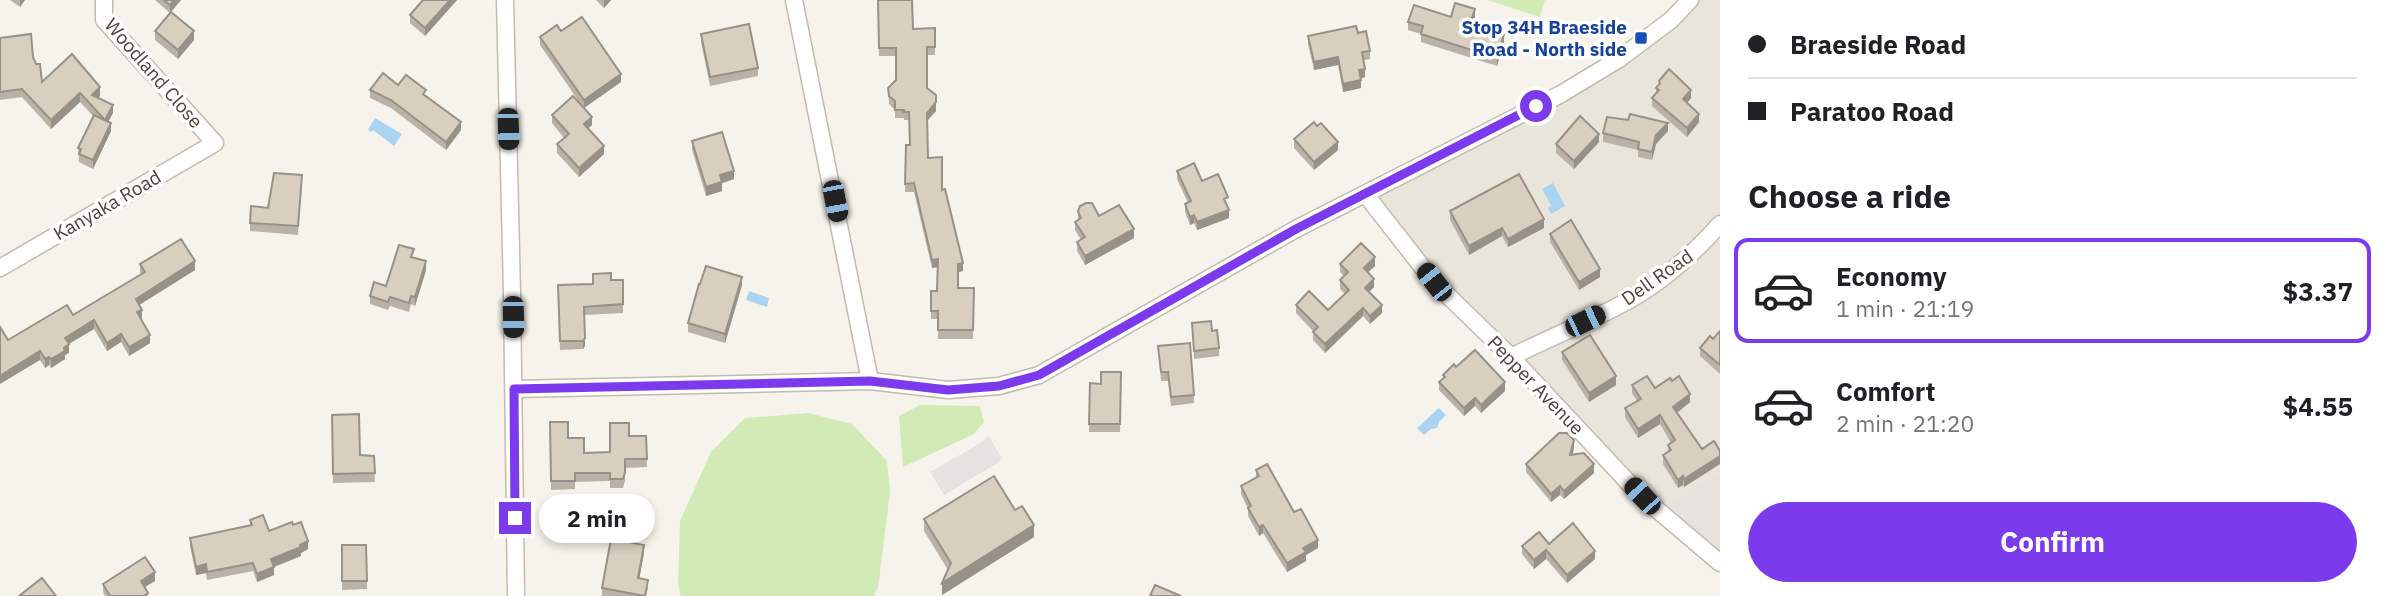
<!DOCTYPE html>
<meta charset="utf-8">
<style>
body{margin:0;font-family:"IBM Plex Sans",sans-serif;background:#f2f2f2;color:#202124;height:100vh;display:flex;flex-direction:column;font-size:26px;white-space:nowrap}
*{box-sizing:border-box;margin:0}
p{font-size:23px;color:#757577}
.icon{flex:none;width:38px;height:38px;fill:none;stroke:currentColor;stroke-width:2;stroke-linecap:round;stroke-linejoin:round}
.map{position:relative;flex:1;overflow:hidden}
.side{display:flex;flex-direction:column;background:#fff;width:665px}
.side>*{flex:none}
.guide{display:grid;align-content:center;height:154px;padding:0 28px;background:#fff}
.end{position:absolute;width:32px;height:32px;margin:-16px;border:9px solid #7c3aed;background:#fff;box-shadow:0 0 0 4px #fff}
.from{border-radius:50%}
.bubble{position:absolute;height:49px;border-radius:24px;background:#fff;box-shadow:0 4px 10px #0003;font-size:23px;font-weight:700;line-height:49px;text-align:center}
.car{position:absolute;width:21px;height:42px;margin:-21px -10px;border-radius:9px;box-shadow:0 0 5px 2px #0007;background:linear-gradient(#222 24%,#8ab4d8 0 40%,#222 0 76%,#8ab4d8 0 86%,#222 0)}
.guide b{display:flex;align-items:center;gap:24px;height:66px;font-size:26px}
.guide b+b{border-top:2px solid #e0e0e0}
.guide i{width:18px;height:18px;background:#202124}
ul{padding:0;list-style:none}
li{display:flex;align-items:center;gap:21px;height:105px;margin:0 14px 10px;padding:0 14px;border:4px solid transparent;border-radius:14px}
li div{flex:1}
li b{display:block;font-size:26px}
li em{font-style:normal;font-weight:700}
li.selected{border-color:#7c3aed}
li>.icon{width:63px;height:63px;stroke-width:1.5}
h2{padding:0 28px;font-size:32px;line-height:84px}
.primary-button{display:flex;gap:14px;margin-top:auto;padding:14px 28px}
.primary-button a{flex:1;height:80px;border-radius:42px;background:#7c3aed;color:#fff;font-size:28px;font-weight:700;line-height:80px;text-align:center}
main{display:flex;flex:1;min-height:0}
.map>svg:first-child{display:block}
.residential{fill:#eae5da}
.industrial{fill:#e6e2dd}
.green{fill:#d2eab5}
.parking{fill:#e5e3e0}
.water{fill:#a9d4f2}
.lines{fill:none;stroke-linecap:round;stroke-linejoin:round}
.minor-casing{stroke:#c2bbae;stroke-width:19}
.minor{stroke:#fff;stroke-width:16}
.wall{fill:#bab2a6}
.shaded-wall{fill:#979187}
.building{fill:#d8cfc1;stroke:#979187;stroke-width:2}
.route{stroke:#7c3aed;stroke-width:9}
.transit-dot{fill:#1a4fb4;stroke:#fff;stroke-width:2.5}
.labels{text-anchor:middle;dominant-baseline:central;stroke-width:7;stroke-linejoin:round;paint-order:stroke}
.transit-label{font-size:19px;font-weight:bold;fill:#164399;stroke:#fff;text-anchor:end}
.street-label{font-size:19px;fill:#4b4439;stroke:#fff}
</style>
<main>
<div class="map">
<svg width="1720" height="596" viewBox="0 0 1720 596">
<rect width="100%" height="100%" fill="#f6f3ec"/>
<!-- residential -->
<path class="residential" d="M1683 0H1720V474L1657 509 1511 357 1366 195 1561 94 1641 38Z"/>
<!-- industrial -->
<path class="industrial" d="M1720 474V563L1657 509Z"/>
<!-- green -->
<g class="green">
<path d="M1487 0H1545L1540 17Z"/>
<path d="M920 405 980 406 984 422 974 434 903 467 899 416Z"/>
<path d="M808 413 852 424 887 461 890 492 878 588 874 596H681L678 585 680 521 711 452 745 418Z"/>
</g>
<!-- parking -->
<path class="parking" d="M988 435 1001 457 999 462 944 495 930 472 984 441Z"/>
<!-- water -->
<g class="water">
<path d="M375 118 402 134 394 146 373 130 371 132 368 130Z"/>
<path d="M1553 183 1565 206 1551 214 1548 208 1551 205 1542 189Z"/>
<path d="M749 291 769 298 767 307 746 300Z"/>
<path d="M1439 408 1446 415 1439 422 1437 428 1431 429 1424 435 1417 428Z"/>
</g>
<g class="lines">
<defs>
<g id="minor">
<path d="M505 0 512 293 516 596"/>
<path d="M794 0 870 381"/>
<path d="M1366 195 1434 282 1511 357 1641 496 1720 563"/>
<path d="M0 268 215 143 104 20V0"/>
<path d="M1511 357C1551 337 1594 320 1633 298 1666 279 1695 252 1720 224"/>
<path d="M514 389 870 381 948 390 999 386 1039 375 1296 229 1561 94 1619 59 1671 20 1690 0"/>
</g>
</defs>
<!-- minor casing -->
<use href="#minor" class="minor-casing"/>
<!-- minor -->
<use href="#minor" class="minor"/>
</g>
<!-- wall -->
<g class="wall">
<path d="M10 0H25L20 7Z"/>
<path d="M155 0H181L170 13Z"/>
<path d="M423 0H457L425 36 410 23V15Z"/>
<path d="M596 0H611L604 8Z"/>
<path d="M878 0 913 29 935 28V55H927V88L936 95V111L927 121 928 158 942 190 963 271 958 272V288H974L973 339H938V319H931V291H937L938 267 932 268 914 192H905L906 145H910L909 120H904V118H895V110L889 104 888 88 896 80V56H879Z"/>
<path d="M1451 17H1475L1473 24 1504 43 1497 66 1421 42V34L1408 30V22Z"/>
<path d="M155 31 194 40 178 59 155 40Z"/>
<path d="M561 31 621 82 584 108 592 125 588 128 604 154 579 177 557 153V144L564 138 552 123V115L582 106 540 45V37Z"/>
<path d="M1358 33 1370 51V59L1364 60 1365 77 1361 78V88L1343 92 1338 65 1314 70 1308 44V36Z"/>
<path d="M701 34 758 68V76L710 86 701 42Z"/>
<path d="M0 38 33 57 42 82 100 96 98 98 113 113 108 121 111 131 93 169 79 162 78 148 93 116 80 102 51 129 22 97 0 100Z"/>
<path d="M1659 81 1691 98 1687 103 1699 122 1687 137 1652 106V98L1656 94V88L1659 85Z"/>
<path d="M398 85 426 97 461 130 446 150 391 108 370 98V90Z"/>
<path d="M1668 131 1656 144 1652 160 1638 157V150L1603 142V133Z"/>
<path d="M1294 139 1338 150 1314 170 1294 148Z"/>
<path d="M692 141 734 179 722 183V191L706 196 692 150Z"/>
<path d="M1599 142 1574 169 1556 153V144Z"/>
<path d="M1177 171 1202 181 1228 206 1229 218 1197 230 1194 223 1190 225 1185 212V204L1188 203 1177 179Z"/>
<path d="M302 183 298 235 250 231V223Z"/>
<path d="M1450 211 1544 228 1508 247 1502 236 1469 255 1450 220Z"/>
<path d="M1078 212 1099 216 1134 238 1085 265 1077 251V242L1081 240 1075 230V222L1078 220Z"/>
<path d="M1550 234 1600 277 1579 290 1550 242Z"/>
<path d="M414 257 426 270 415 306 411 304 409 312 390 306 388 310 370 304V296L386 286Z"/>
<path d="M140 264 195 270 139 305 142 318 141 319 150 343 129 356 121 342 107 351 94 329 69 344V353L65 355V359L51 368 49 365 45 368 40 360 8 340 73 315 141 274 140 272Z"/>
<path d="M1340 264 1375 266 1368 272 1374 287 1369 292 1382 313 1370 324 1363 316 1325 353 1313 340V331L1296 313V305L1328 310 1345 294 1340 289V280L1344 276 1340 272Z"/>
<path d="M611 280H623V313L584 315 585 346 583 349 560 350 558 285 593 284Z"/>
<path d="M742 285 725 343 688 332V323Z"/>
<path d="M1192 323 1212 331 1219 348V356L1194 359Z"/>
<path d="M1720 331V374L1700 356V348L1713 339Z"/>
<path d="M1158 346 1194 395V403L1171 406 1168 381H1161Z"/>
<path d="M1562 352 1616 385 1589 402 1562 360Z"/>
<path d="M1456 367 1505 391 1481 413 1475 406 1464 416 1439 390V382L1443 379V375Z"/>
<path d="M1121 372 1120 432H1089L1090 383 1101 384Z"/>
<path d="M1632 385 1655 388 1690 402 1677 413 1702 449 1720 451V464L1684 487 1683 485 1678 488 1663 464V455L1668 452V445L1671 443 1660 424 1638 438 1625 417V408L1637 401 1632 393Z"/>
<path d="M332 415 360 455 374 456 375 482 333 483Z"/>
<path d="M550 422 568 438 584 453 610 452 629 436H646L647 467 625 468V481L623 488H610V481L575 482V489L551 490Z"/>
<path d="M1574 449 1572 455 1594 473 1564 499 1560 495 1551 502 1526 472V464Z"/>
<path d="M1256 470 1294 512 1318 548 1306 555V561L1287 572 1263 533 1259 536 1248 516V509L1241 494V486L1256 478Z"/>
<path d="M1015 510 1034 537 942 595 948 570 924 531V519Z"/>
<path d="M250 520 269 531 308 549 301 553V556L274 567V575L257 582 253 571 207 580 206 573 196 575 190 546V538L250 526Z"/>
<path d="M1549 544 1595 559 1567 583 1546 559 1534 569 1522 554V546Z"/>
<path d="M342 545H366L367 589 342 590Z"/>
<path d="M644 553 639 578 648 588 646 596H602V588Z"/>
<path d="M155 581 145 587 148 596H105L103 592V584Z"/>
</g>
<!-- shaded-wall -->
<g class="shaded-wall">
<path d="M20 0H25L20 7Z"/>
<path d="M174 0H181L170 13V5Z"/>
<path d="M450 0H457L425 36V28Z"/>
<path d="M604 0H611L604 8Z"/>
<path d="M1475 9V17L1470 32V23Z"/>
<path d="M194 31V40L178 59V50Z"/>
<path d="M1504 34V43L1497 66V58Z"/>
<path d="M1338 57V65L1314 70V62Z"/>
<path d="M1365 69V77L1359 79V70Z"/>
<path d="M621 74V82L584 108V100Z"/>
<path d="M1361 80V88L1343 92V84Z"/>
<path d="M100 87V96L92 103V95Z"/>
<path d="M1691 90V98L1683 108V99Z"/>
<path d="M80 93V102L51 129V120Z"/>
<path d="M936 102V111L927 121V113Z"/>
<path d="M113 105V113L105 128V120Z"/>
<path d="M1699 114V122L1687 137V128Z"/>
<path d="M592 117V125L584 132V124Z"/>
<path d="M461 122V130L446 150V142Z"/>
<path d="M111 123V131L93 169V160Z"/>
<path d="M1668 123V131L1656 144 1652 160V152L1656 135Z"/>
<path d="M1599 134V142L1574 169V161Z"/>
<path d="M1338 142V150L1314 170V162Z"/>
<path d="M604 146V154L579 177V168Z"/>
<path d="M734 171V179L722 183V191L706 196V187L720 175Z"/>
<path d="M1229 210V218L1197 230V222Z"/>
<path d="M1194 215V223L1190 225V217Z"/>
<path d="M1544 219V228L1508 247V239Z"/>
<path d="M1502 228V236L1469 255V246Z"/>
<path d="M1134 229V238L1085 265V256Z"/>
<path d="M1375 257V266L1364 276V268Z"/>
<path d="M938 259V267L932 268V260Z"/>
<path d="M195 261V270L136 307V299Z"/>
<path d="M426 261V270L415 306V297Z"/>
<path d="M963 263V271L958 272V264Z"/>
<path d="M1600 269V277L1579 290V282Z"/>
<path d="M742 277V285L725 343V334Z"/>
<path d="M1374 279V287L1365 296V288Z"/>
<path d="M1382 305V313L1370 324V316Z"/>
<path d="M1363 308V316L1325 353V344Z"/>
<path d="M142 310V318L137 321V312Z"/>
<path d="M94 320V329L65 346V338Z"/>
<path d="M121 334V342L107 351V343Z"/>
<path d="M150 335V343L129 356V347Z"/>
<path d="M585 338V346L583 349V341Z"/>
<path d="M69 344V353L65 355V359L51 368V359Z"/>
<path d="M40 351V360L0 384V376Z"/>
<path d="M49 357V365L45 368V359Z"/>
<path d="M1616 376V385L1589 402V393Z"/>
<path d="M1505 382V391L1481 413V405Z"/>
<path d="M1690 394V402L1673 416V407Z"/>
<path d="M1475 398V406L1464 416V408Z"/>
<path d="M1660 415V424L1638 438V429Z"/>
<path d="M1574 440V449L1570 463V455Z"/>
<path d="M1720 456V464L1684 487V479Z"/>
<path d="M1594 464V473L1564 499V491Z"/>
<path d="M1683 476V485L1678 488V480Z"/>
<path d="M1560 486V495L1551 502V494Z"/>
<path d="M1034 525V537L942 595V583Z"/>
<path d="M1263 525V533L1259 536V527Z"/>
<path d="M1318 540V548L1306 555V561L1287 572V563L1303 548Z"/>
<path d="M308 541V549L301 553V556L271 568V559Z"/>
<path d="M644 545V553L638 586V578Z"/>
<path d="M1546 550V559L1534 569V560Z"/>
<path d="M1595 551V559L1567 583V575Z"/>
<path d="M206 564V573L196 575V567Z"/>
<path d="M274 567V575L257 582V574Z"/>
<path d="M155 572V581L141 589V581Z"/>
</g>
<!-- building -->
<g class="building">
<path d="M164 0H174L170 5Z"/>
<path d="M423 0H450L425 28 410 15Z"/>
<path d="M878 0H912L913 29 935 28V47H927V88L936 95V102L927 113 928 158 942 157V190L945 189 963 263 958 264V288H974L973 330H938V311H931V291H937L938 259 932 260 914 183 905 184 906 145H910L909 112H904V110H895V101L889 96 888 88 896 80V48H879Z"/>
<path d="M1455 3 1475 9 1470 23 1504 34 1497 58 1421 34 1423 26 1408 22 1414 5 1451 17Z"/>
<path d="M171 12 194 31 178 50 155 31Z"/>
<path d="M582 17 621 74 584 100 540 37 557 25 561 31Z"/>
<path d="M749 24 758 68 710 77 701 34Z"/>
<path d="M1356 26 1358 33 1366 31 1370 51 1362 52 1365 69 1359 70 1361 80 1343 84 1338 57 1314 62 1308 36Z"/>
<path d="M31 34 33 57 36 64H40L42 82 72 54 100 87 92 95 113 105 105 120 80 93 51 120 22 89 0 92V38Z"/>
<path d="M1669 69 1691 90 1683 99 1699 114 1687 128 1652 98 1659 90 1656 88 1660 83 1659 81Z"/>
<path d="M383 73 398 85 406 75 426 90 423 94 461 122 446 142 391 100 370 90Z"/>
<path d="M573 96 592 117 584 124 604 146 579 168 557 144 569 134 552 115Z"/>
<path d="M1630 114 1668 123 1656 135 1652 152 1638 149 1639 142 1603 133 1607 117 1628 120Z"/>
<path d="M94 115 111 123 93 160 79 154 81 149 78 148Z"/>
<path d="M1580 116 1599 134 1574 161 1556 144Z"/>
<path d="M1314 122 1317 126 1321 123 1338 142 1314 162 1294 139Z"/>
<path d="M722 132 734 171 720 175 722 182 706 187 692 141Z"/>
<path d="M1194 163 1202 181 1218 174 1228 197 1224 199 1229 210 1197 222 1194 215 1190 217 1185 204 1191 201 1177 171Z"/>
<path d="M274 173 302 175 298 226 250 223 251 206 268 208Z"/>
<path d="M1519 174 1544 219 1508 239 1502 228 1469 246 1450 211Z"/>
<path d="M1086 203H1092L1099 216 1119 205 1134 229 1085 256 1077 242 1085 237 1075 222 1081 218 1078 212 1080 206Z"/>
<path d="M1571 220 1600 269 1579 282 1550 234Z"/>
<path d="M181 239 195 261 136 299 142 310 137 312 150 335 129 347 121 334 107 343 94 320 65 338 69 344 64 348 65 351 51 359 49 357 45 359 40 351 0 376V327L8 340 67 305 73 315 145 272 140 264Z"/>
<path d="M1361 243 1375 257 1364 268 1374 279 1365 288 1382 305 1370 316 1363 308 1325 344 1313 332 1318 327 1296 305 1309 291 1328 310 1349 290 1340 280 1348 272 1340 264Z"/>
<path d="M399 245 414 249 411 257 426 261 415 297 411 296 409 303 390 297 388 302 370 296 374 282 386 286Z"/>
<path d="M706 266 742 277 725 334 688 323 699 284H700Z"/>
<path d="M611 273V280H623V304L584 307 585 338 583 341H560L558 285 593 284V274Z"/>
<path d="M1211 321 1212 331 1217 330 1219 348 1194 351 1192 323Z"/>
<path d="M1720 331V365L1700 348 1710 336 1713 339Z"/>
<path d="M1590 335 1616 376 1589 393 1562 352Z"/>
<path d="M1190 343 1194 395 1171 397 1168 372H1161L1158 346Z"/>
<path d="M1475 350 1505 382 1481 405 1475 398 1464 408 1439 382 1445 377 1443 375 1454 364 1456 367Z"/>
<path d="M1101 372H1121L1120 424H1089L1090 383 1101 384Z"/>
<path d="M1647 376 1655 388 1670 378 1672 381 1679 376 1690 394 1673 407 1702 449 1714 441 1720 451V456L1684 479 1683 476 1678 480 1663 455 1671 450 1668 445 1675 440 1660 415 1638 429 1625 408 1641 399 1632 385Z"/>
<path d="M359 414 360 455 374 456 375 473 333 474 332 415Z"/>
<path d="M550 422H568V438H584V453L610 452V423H629V436H646L647 459H625V472L623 479H610V473H575V481H551Z"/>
<path d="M1559 433H1567L1574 440 1570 455 1584 453 1594 464 1564 491 1560 486 1551 494 1526 464Z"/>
<path d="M1267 464 1294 512 1301 509 1318 540 1303 548 1306 552 1287 563 1263 525 1259 527 1248 508 1251 506 1241 486 1259 476 1256 470Z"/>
<path d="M994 476 1015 510 1022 506 1034 525 942 583 951 563 924 519Z"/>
<path d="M263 515 269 531 292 522 293 525 301 522 308 541 300 545 301 547 271 559 274 567 257 574 253 563 207 572 206 564 196 567 190 538 252 525 250 520Z"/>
<path d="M1573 523 1595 551 1567 575 1546 550 1534 560 1522 546 1539 532 1549 544Z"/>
<path d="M611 539 644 545 638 578 648 580 645 596 602 588Z"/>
<path d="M342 545H366L367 581H342Z"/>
<path d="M145 557 155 572 141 581 148 593 144 596H110L103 584Z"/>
<path d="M42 578 56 596H19Z"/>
<path d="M1155 585 1181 596H1150Z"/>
</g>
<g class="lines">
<!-- route -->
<path class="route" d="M515 518 514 389 870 381 948 390 999 386 1039 375 1296 229 1536 106"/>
</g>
<!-- markers -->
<rect class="transit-dot" x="1634" y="31" width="14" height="14" rx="3.5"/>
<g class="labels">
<!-- transit labels -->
<g class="transit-label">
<text x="1627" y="27">Stop 34H Braeside<tspan x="1627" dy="22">Road - North side</tspan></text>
</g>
<!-- street labels -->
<g class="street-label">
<text transform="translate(154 73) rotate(49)">Woodland Close</text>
<text transform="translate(107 205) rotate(-30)">Kanyaka Road</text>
<text transform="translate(1657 277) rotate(-35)">Dell Road</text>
<text transform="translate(1536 385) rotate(46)">Pepper Avenue</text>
</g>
</g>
</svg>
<i class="end from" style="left:1536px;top:106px"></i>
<i class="end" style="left:515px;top:518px"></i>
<div class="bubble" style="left:539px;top:494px;width:116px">2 min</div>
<i class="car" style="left:508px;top:129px;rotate:178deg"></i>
<i class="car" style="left:835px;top:201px;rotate:169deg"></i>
<i class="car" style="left:1434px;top:282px;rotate:322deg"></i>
<i class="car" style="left:513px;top:317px;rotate:179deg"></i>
<i class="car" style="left:1585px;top:321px;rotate:64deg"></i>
<i class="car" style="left:1642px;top:496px;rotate:317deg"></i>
</div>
<section class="side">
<div class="guide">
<b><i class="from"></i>Braeside Road</b>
<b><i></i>Paratoo Road</b>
</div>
<h2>Choose a ride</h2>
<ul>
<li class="selected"><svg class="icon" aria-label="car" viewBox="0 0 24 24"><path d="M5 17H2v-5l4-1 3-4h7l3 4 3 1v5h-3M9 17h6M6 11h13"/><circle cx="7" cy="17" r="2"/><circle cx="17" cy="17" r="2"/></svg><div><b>Economy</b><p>1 min · 21:19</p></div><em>$3.37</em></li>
<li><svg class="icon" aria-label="car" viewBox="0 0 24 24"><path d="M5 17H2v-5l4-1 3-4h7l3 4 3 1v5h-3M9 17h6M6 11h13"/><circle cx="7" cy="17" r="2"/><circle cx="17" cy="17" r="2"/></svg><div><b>Comfort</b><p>2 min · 21:20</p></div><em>$4.55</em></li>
</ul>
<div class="primary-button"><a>Confirm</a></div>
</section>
</main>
